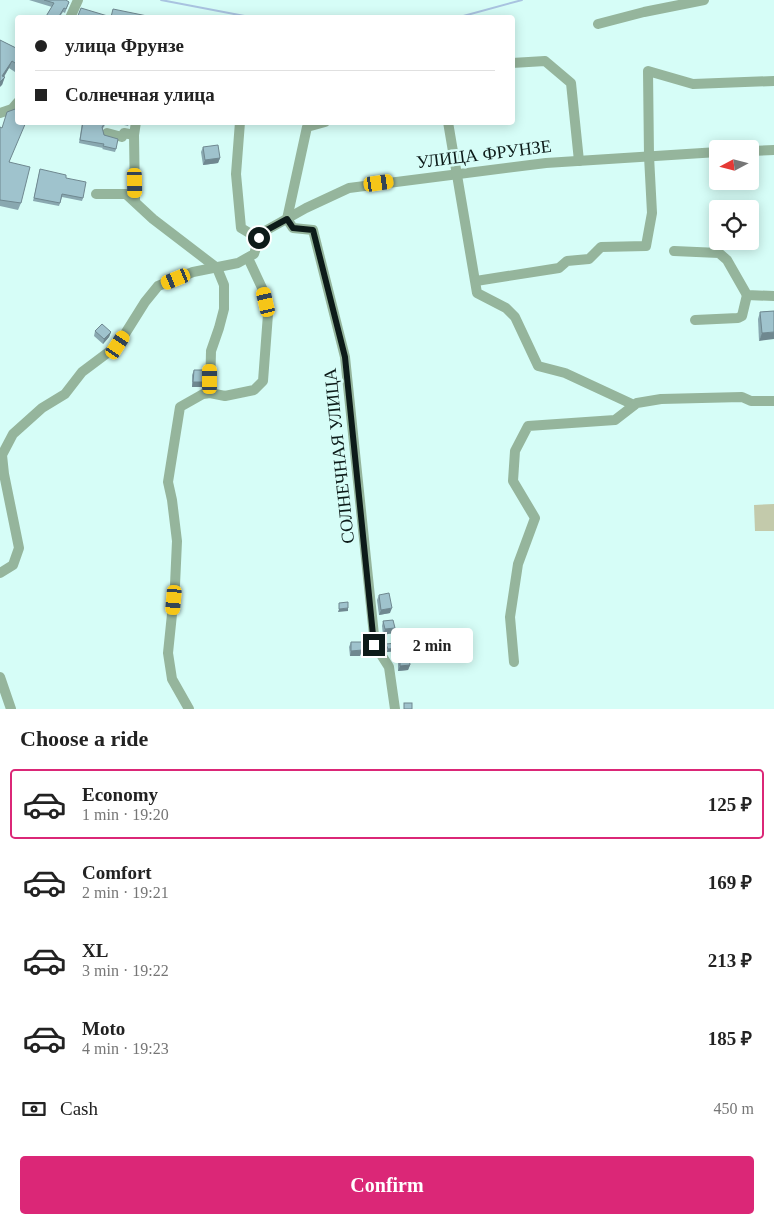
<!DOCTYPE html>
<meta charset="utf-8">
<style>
body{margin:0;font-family:"Times New Roman",serif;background:#f6f6f6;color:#222;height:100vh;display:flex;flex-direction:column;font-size:19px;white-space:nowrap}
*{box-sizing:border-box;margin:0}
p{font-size:16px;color:#767676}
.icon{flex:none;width:28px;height:28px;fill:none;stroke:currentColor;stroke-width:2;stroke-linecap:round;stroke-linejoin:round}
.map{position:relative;height:709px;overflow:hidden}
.side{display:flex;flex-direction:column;background:#fff;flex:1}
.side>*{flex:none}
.hud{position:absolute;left:15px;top:15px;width:500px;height:110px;border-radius:5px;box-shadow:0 2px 12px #0003;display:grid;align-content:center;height:110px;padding:0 20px;background:#fff}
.needle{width:32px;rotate:263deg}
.fabs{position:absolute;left:709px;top:140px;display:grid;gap:10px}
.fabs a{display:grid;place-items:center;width:50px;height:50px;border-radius:5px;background:#fff;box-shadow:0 2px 12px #0003;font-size:25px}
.end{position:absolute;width:22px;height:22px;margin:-11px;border:6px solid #0d1b19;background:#fff;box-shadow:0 0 0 2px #fff}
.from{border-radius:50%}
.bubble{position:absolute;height:35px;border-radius:5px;background:#fff;box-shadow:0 2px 12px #0003;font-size:16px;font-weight:800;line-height:35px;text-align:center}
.car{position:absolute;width:15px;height:30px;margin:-15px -8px;border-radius:6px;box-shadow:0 0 4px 1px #0007;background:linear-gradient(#f5c518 24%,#345 0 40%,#f5c518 0 76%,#345 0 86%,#f5c518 0)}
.hud b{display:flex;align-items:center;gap:18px;height:48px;font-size:19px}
.hud b+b{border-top:1px solid #e0e0e0}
.hud i{width:12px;height:12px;background:#222}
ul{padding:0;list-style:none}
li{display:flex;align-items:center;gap:15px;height:70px;margin:0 10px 8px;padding:0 10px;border:2px solid transparent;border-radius:5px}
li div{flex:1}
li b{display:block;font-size:19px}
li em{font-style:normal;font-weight:800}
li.on{border-color:#db2777}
li>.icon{width:45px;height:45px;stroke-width:1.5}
h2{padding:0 20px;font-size:22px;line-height:60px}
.pay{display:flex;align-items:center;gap:12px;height:55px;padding:0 20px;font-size:19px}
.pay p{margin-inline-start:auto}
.button{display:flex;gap:10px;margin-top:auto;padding:10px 20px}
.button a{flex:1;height:58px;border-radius:5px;background:#db2777;color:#fff;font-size:20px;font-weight:800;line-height:58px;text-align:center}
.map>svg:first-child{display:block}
.green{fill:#c3caab}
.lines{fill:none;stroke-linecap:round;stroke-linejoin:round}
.stream{stroke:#a9c3e0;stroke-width:2}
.minor{stroke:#95b59c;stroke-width:10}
.wall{fill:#89a8b0}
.shaded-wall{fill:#6f8890}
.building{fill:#9fc3cd;stroke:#6f8890}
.route{stroke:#0d1b19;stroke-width:6}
.labels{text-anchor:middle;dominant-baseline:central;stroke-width:5;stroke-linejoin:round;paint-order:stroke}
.street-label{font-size:18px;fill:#0d1b19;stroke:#d6fdf7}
</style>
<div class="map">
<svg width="774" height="709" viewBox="0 0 774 709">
<rect width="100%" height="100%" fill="#d6fdf7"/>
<!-- green -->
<path class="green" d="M774 504V531H755L754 505Z"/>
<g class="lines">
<!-- stream -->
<g class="stream">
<path d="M161 0 255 18"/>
<path d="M456 18 522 0"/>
</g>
<!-- minor -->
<g class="minor">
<path d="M70 18 78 0"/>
<path d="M598 24 644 12 704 0"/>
<path d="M512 63 545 61 571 83 579 161"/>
<path d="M0 113 12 109 18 102"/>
<path d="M240 122 236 174 241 228 251 234 265 231 306 208 349 188 546 163 718 152"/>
<path d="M325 122 307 127 287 219 293 228 313 230 345 357 375 645 389 667 395 709"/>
<path d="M448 122 477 293 506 308 515 317 538 366 565 373 634 405"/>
<path d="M107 133 122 137 124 133 134 135"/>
<path d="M750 151 774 150"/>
<path d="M96 194H126L153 219 217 268 224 285V309L219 328 211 351 210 393 225 396 254 390 263 381 268 314 263 290 248 258"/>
<path d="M135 201 134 135 136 122"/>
<path d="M674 251 719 253 727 260 747 295 774 296"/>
<path d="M476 281 559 268 567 261 589 259 601 247 646 246 652 213 649 156 648 71 693 84 774 81"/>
<path d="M695 320 738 318 742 316 747 295"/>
<path d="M0 573 13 565 19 548 4 474 2 455 13 434 42 408 65 394 82 372 118 345 145 302 158 286 193 272 238 263 254 254 259 239 265 231"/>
<path d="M514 662 510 617 518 564 535 518 513 481 515 451 528 426 615 420 637 403 661 399 742 397 751 401H774"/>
<path d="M0 677 11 709"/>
<path d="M189 709 172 679 168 653 175 585 177 541 172 500 168 482 180 407 203 394 210 393"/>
</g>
</g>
<!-- wall -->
<g class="wall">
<path d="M29 0H66L69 2 65 13 63 12 59 18H45L52 7Z"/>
<path d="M0 40 18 49V74L9 68 4 77 2 85Z"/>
<path d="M82 122H106L104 127 102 129 104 135 116 149 115 152 102 149 103 148 79 143Z"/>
<path d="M112 122H130L128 126Z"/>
<path d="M0 127 21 203 18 210 0 206Z"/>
<path d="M203 147 220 158 218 163 203 165 201 152Z"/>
<path d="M40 169 66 178 83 198 82 201 62 197 59 206 33 201Z"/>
<path d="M774 311 759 341 758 319 760 312Z"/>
<path d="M95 331 111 332 109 337 103 344 94 336Z"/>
<path d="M194 370 203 387H192V375Z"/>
<path d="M379 595 390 613 379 615 377 600Z"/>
<path d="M383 621 393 633 383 635 382 626Z"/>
<path d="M351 642 362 650 360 656H350L349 647Z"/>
<path d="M386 644 396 651 387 652 385 646Z"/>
<path d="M400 658 410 665 408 670 398 671V663Z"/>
</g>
<!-- shaded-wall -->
<g class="shaded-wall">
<path d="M12 61 9 68 1 81 5 77 2 85 0 87V82L2 76Z"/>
<path d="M220 158 218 163 203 165 205 160Z"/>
<path d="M111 332 109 337 103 344 104 339Z"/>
<path d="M774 332V339L759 341 762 333Z"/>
<path d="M193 382H205L203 387H192Z"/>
<path d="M348 608V611L338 612 339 609Z"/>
<path d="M392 608 390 613 379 615 381 610Z"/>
<path d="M395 628 393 633 383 635 385 629Z"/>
<path d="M396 648V651L387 652 388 649Z"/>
<path d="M362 650 360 656H350L351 651Z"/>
<path d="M410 665 408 670 398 671 400 666Z"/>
</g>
<!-- building -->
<g class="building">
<path d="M44 0H66L69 2 66 9 64 8 58 18H45L54 3Z"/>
<path d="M81 8 111 17 113 9 157 18H77Z"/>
<path d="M0 40 18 49V65L12 61 2 76 5 77 0 82Z"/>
<path d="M18 108V122H26L9 162 30 167 21 203 0 200V127L2 128 7 112Z"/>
<path d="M83 122H106L102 127 104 135 118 139 116 149 103 146 104 144 80 140Z"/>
<path d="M218 145 220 158 205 160 203 147Z"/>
<path d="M40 169 66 175V178L86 182 83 198 62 194 60 203 34 198Z"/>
<path d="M774 311V332L762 333 760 312Z"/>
<path d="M102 324 111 332 104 339 95 331Z"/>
<path d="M194 370H205V382H193Z"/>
<path d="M389 593 392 608 381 610 379 595Z"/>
<path d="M348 602V608L339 609V603Z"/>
<path d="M393 620 395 628 385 629 383 621Z"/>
<path d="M351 642H362V650L351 651Z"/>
<path d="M396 643V648L388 649 386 644Z"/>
<path d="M409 657 410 665 400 666V658Z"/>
<rect x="404" y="703" width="8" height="6"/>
</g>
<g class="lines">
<!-- route -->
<path class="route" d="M259 238 265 231 287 219 293 228 313 230 345 357 374 645"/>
</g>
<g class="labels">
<!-- street labels -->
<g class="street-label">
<text transform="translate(484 154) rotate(-7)">УЛИЦА ФРУНЗЕ</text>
<text transform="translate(339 456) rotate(-96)">СОЛНЕЧНАЯ УЛИЦА</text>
</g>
</g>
</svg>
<div class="fabs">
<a><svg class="needle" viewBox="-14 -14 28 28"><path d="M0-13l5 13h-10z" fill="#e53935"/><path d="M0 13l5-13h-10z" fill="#767676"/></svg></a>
<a><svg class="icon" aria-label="locate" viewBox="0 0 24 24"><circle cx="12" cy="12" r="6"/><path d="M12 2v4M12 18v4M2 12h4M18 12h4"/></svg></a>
</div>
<i class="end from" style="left:259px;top:238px"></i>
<i class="end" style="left:374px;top:645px"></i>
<div class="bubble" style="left:391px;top:628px;width:82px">2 min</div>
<i class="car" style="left:135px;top:183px;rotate:179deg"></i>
<i class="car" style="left:379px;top:183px;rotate:82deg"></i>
<i class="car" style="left:176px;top:279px;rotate:248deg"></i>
<i class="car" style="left:266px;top:302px;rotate:347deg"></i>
<i class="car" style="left:118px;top:345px;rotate:33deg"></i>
<i class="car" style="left:210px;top:379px;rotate:0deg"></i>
<i class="car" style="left:174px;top:600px;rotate:185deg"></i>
<div class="hud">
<b><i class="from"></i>улица Фрунзе</b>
<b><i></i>Солнечная улица</b>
</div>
</div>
<section class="side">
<h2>Choose a ride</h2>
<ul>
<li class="on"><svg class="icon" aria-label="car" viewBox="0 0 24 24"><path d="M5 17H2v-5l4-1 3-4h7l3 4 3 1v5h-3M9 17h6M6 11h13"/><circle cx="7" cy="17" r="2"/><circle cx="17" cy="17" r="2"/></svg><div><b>Economy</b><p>1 min · 19:20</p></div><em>125 ₽</em></li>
<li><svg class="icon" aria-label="car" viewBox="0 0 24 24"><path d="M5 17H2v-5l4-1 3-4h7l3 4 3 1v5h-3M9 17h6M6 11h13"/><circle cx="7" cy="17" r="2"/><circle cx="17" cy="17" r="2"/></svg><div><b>Comfort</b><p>2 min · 19:21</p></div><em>169 ₽</em></li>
<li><svg class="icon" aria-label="car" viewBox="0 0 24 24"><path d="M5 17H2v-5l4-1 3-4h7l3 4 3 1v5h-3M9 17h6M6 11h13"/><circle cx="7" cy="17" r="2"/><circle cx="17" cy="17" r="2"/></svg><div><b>XL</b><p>3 min · 19:22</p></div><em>213 ₽</em></li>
<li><svg class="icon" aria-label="car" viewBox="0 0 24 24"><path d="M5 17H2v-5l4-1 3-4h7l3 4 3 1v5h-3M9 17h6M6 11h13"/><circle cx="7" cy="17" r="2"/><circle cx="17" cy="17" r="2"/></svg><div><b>Moto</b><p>4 min · 19:23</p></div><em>185 ₽</em></li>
</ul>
<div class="pay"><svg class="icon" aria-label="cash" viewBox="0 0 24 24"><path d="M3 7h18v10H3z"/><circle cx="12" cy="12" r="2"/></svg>Cash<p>450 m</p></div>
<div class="button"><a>Confirm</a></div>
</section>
